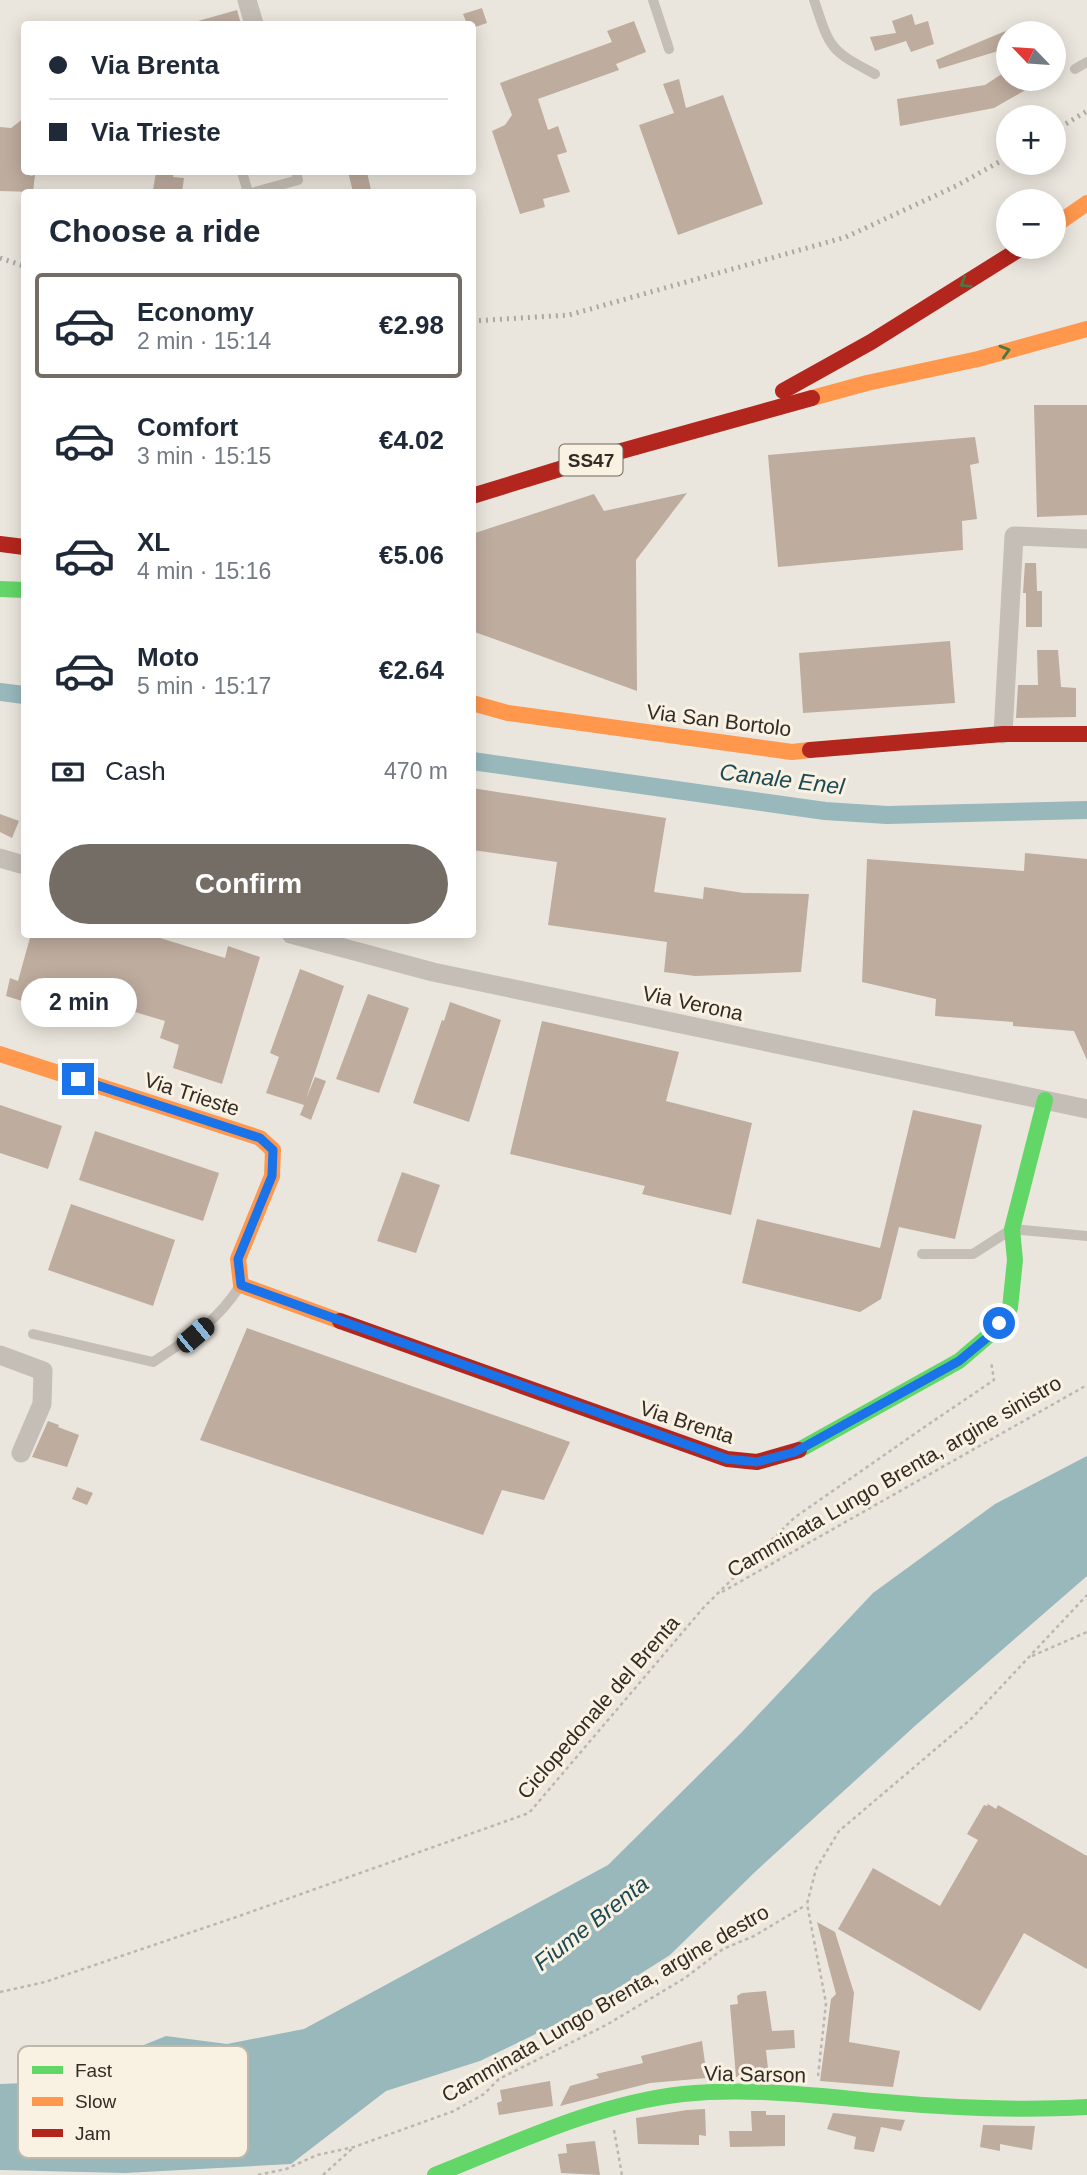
<!DOCTYPE html>
<meta charset="utf-8">
<style>
body{margin:0;font-family:Helvetica,sans-serif;background:#f6f6f7;color:#1f2937;height:100vh;display:flex;flex-direction:column;font-size:26px;white-space:nowrap}
*{box-sizing:border-box;margin:0}
p{font-size:23px;color:#747a83}
.icon{flex:none;width:38px;height:38px;fill:none;stroke:currentColor;stroke-width:2;stroke-linecap:round;stroke-linejoin:round}
.map{position:relative;flex:1;overflow:hidden}
.side{position:absolute;left:21px;top:189px;width:455px;height:749px;display:flex;flex-direction:column;background:#fff;border-radius:7px;box-shadow:0 4px 18px #0003}
.side>*{flex:none}
.guide{position:absolute;left:21px;top:21px;width:455px;height:154px;border-radius:7px;box-shadow:0 4px 18px #0003;display:grid;align-content:center;height:154px;padding:0 28px;background:#fff}
.needle{width:46px;rotate:295deg}
.tools{position:absolute;left:996px;top:21px;display:grid;gap:14px}
.tools a{display:grid;place-items:center;width:70px;height:70px;border-radius:50%;background:#fff;box-shadow:0 4px 18px #0003;font-size:35px}
.end{position:absolute;width:32px;height:32px;margin:-16px;border:9px solid #1a73e8;background:#fff;box-shadow:0 0 0 4px #fff}
.from{border-radius:50%}
.bubble{position:absolute;height:49px;border-radius:24px;background:#fff;box-shadow:0 4px 18px #0003;font-size:23px;font-weight:800;line-height:49px;text-align:center}
.car{position:absolute;width:21px;height:42px;margin:-21px -10px;border-radius:9px;box-shadow:0 0 5px 2px #0007;background:linear-gradient(#222 24%,#8ab4d8 0 40%,#222 0 76%,#8ab4d8 0 86%,#222 0)}
.guide b{display:flex;align-items:center;gap:24px;height:66px;font-size:26px}
.guide b+b{border-top:2px solid #e0e1e3}
.guide i{width:18px;height:18px;background:#1f2937}
ul{padding:0;list-style:none}
li{display:flex;align-items:center;gap:21px;height:105px;margin:0 14px 10px;padding:0 14px;border:4px solid transparent;border-radius:7px}
li div{flex:1}
li b{display:block;font-size:26px}
li em{font-style:normal;font-weight:800}
li.active{border-color:#736d65}
li>.icon{width:63px;height:63px;stroke-width:1.5}
h2{padding:0 28px;font-size:32px;line-height:84px}
.pay{display:flex;align-items:center;gap:18px;height:77px;padding:0 28px;font-size:26px}
.pay p{margin-inline-start:auto}
.action{display:flex;gap:14px;margin-top:auto;padding:14px 28px}
.action a{flex:1;height:80px;border-radius:42px;background:#736d65;color:#fff;font-size:28px;font-weight:800;line-height:80px;text-align:center}
.map>svg:first-child{display:block}
.water{fill:#98b8bc}
.lines{fill:none;stroke-linecap:round;stroke-linejoin:round}
.canal{stroke:#98b8bc;stroke-width:18}
.building{fill:#beac9e}
.path{stroke:#bcb6af;stroke-width:2.5;stroke-dasharray:3.5 3.5;stroke-linecap:butt}
.lane{stroke:#c4beb6;stroke-width:10}
.street{stroke:#c4beb6;stroke-width:19}
.fast{stroke:#63d668;stroke-width:16}
.slow{stroke:#ff974d;stroke-width:16}
.jam{stroke:#b3261e;stroke-width:16}
.rail{stroke:#aba7a1;stroke-width:5;stroke-dasharray:2 5;stroke-linecap:butt}
.oneway{stroke:#497843}
.route{stroke:#1a73e8;stroke-width:9}
.labels{text-anchor:middle;dominant-baseline:central;stroke-width:6;stroke-linejoin:round;paint-order:stroke}
.shield{fill:#f9f2e3;stroke:#6e675e;stroke-width:2}
.shield-label{font-size:19px;font-weight:bold;fill:#332c25}
.street-label{font-size:21px;fill:#332c25;stroke:#f9f2e3}
.water-label{font-size:23px;font-style:italic;fill:#1b4955;stroke:#f9f2e3}
.key{fill:#f9f2e3;stroke:#beb7aa;stroke-width:2}
.key-label{font-size:19px;fill:#332c25}
</style>
<div class="map">
<svg width="1087" height="2175" viewBox="0 0 1087 2175">
<rect width="100%" height="100%" fill="#ebe6dd"/>
<!-- water -->
<path class="water" d="M1087 1456V1576L916 1725 755 1872 670 1955 577 2014 480 2061 386 2091 291 2164 125 2173 0 2170V2084L53 2082 166 2036 227 2044 304 2029 608 1865 741 1733 873 1593 995 1504Z"/>
<g class="lines">
<!-- canal -->
<g class="canal">
<path d="M0 692 24 695"/>
<path d="M472 761 825 811 887 815 1087 810"/>
</g>
</g>
<!-- building -->
<g class="building">
<path d="M482 8 487 23 472 28V24H467L463 14Z"/>
<path d="M237 10 241 24H199L198 21Z"/>
<path d="M912 14 915 25 928 21 934 44 911 52 906 41 875 51 870 37 896 33 892 21Z"/>
<path d="M634 21 646 52 616 64 619 70 538 99 548 130 558 126 567 152 557 155 570 192 543 199 545 207 520 214 492 131 505 125 512 115 500 83 612 42 607 31Z"/>
<path d="M1008 30V48L939 69 936 60Z"/>
<path d="M1008 70V79H1045L994 108 900 126 897 99 985 85Z"/>
<path d="M679 79 686 108 723 95 763 204 678 235 639 125 674 113 663 84Z"/>
<path d="M24 118V172H30V176L35 175 33 192 0 191V127L11 128Z"/>
<path d="M156 172H174L173 177 184 178 182 192 153 190Z"/>
<path d="M348 172H367L371 190 353 192Z"/>
<path d="M1034 405H1087V515L1037 517Z"/>
<path d="M975 437 979 463 970 465 977 519 962 521 963 550 778 567 768 455Z"/>
<path d="M687 493 636 560 637 691 472 631V534L594 494 604 511Z"/>
<path d="M1025 563H1036L1037 591H1042V627H1026V593H1023Z"/>
<path d="M950 641 955 703 803 713 799 653Z"/>
<path d="M1037 650H1058L1061 687 1076 688V717L1016 718 1018 685H1038Z"/>
<path d="M472 788 666 818 654 892 703 899 704 887 744 893 809 894 801 972 695 976 664 972 667 942 548 925 557 862 472 850Z"/>
<path d="M0 814 19 821 12 838 0 832Z"/>
<path d="M1025 853 1087 859V1060L1074 1031 1013 1026V1022L935 1016 936 999 862 982 867 859 1024 871Z"/>
<path d="M31 934H147L225 958 228 946 260 957 222 1084 173 1068 179 1045 160 1038 165 1021 68 992 70 988 38 978 32 1004 6 996 10 978 18 981Z"/>
<path d="M300 969 344 986 306 1099 315 1077 326 1081 311 1120 300 1115 304 1105 266 1093 279 1057 270 1053Z"/>
<path d="M368 994 409 1008 379 1093 336 1079Z"/>
<path d="M450 1002 501 1020 469 1122 413 1103 442 1020 444 1021Z"/>
<path d="M542 1021 679 1052 666 1101 752 1123 731 1215 642 1194 645 1186 510 1154Z"/>
<path d="M0 1105 62 1126 48 1169 0 1153Z"/>
<path d="M913 1110 982 1125 955 1239 899 1227 881 1299 860 1312 742 1283 757 1219 880 1248Z"/>
<path d="M95 1131 219 1173 203 1221 79 1180Z"/>
<path d="M402 1172 440 1185 416 1253 377 1241Z"/>
<path d="M71 1204 175 1240 153 1306 48 1270Z"/>
<path d="M247 1328 570 1442 544 1500 502 1490 483 1535 200 1440Z"/>
<path d="M48 1421 59 1425 58 1427 79 1435 67 1467 32 1457Z"/>
<path d="M77 1487 93 1493 87 1505 72 1499Z"/>
<path d="M988 1804 996 1809 998 1805 1087 1856V1969L1024 1933 980 2011 838 1929 873 1868 940 1906 978 1840 967 1834 984 1805 987 1806Z"/>
<path d="M817 1922 835 1932 854 1993 849 2042 900 2051 893 2087 820 2081 831 1999 836 1994Z"/>
<path d="M766 1991 772 2031 794 2030 795 2048 766 2050 769 2078 736 2077 730 2005 738 2004 737 1996 742 1993Z"/>
<path d="M702 2041 707 2078 650 2083 560 2106 570 2086 599 2078 596 2074 643 2063 641 2056Z"/>
<path d="M550 2081 553 2106 499 2115 497 2103 502 2101 500 2090Z"/>
<path d="M705 2109 706 2136 699 2135V2145L638 2144 636 2118 687 2110Z"/>
<path d="M751 2111H766V2115H785V2146L730 2147 729 2131H752Z"/>
<path d="M833 2113 885 2118 905 2120 901 2131 881 2127 874 2152 854 2149 856 2137 827 2129Z"/>
<path d="M983 2125 1035 2126 1032 2150 1000 2144V2151L980 2147Z"/>
<path d="M595 2141 600 2175 561 2173 558 2154 567 2153 566 2144Z"/>
</g>
<g class="lines">
<!-- path -->
<g class="path">
<path d="M722 1592 1087 1385"/>
<path d="M1032 1656 1087 1632"/>
<path d="M0 1992 45 1982 242 1915 529 1813 704 1607 794 1518 923 1428 994 1380 991 1361"/>
<path d="M818 2076 826 2003 807 1904 816 1869 839 1831 971 1719 1087 1595"/>
<path d="M614 2130 622 2175"/>
<path d="M258 2175 286 2169 317 2155 354 2147 454 2111 484 2094 499 2079 608 2024 685 1978 723 1949 754 1936 806 1905"/>
<path d="M323 2175 354 2147"/>
</g>
<!-- lane -->
<g class="lane">
<path d="M653 0 669 49"/>
<path d="M814 0C830 48 829 50 875 74"/>
<path d="M1075 69 1087 62"/>
<path d="M242 172 248 192"/>
<path d="M255 192 298 180 296 172"/>
<path d="M922 1254H973L1012 1229 1087 1236"/>
<path d="M33 1334 153 1362C191 1337 215 1324 240 1286"/>
</g>
<!-- street -->
<g class="street">
<path d="M247 0 254 24"/>
<path d="M1003 734 1014 536 1087 539"/>
<path d="M0 858 24 865"/>
<path d="M291 934 433 972 1087 1109"/>
<path d="M0 1355 43 1371 42 1404 21 1453"/>
</g>
<!-- fast -->
<g class="fast">
<path d="M0 589 24 590"/>
<path d="M799 1450 959 1361 987 1337 1010 1308 1015 1260 1012 1229 1045 1100"/>
<path d="M435 2175C516 2143 595 2104 683 2094 749 2087 818 2096 885 2102 953 2108 1019 2111 1087 2107"/>
</g>
<!-- slow -->
<g class="slow">
<path d="M1054 226 1087 203"/>
<path d="M812 398 867 383 978 359 1087 329"/>
<path d="M472 703 508 713 792 752 810 750"/>
<path d="M0 1054 260 1138 273 1150 272 1176 238 1259 241 1285 340 1321"/>
</g>
<!-- jam -->
<g class="jam">
<path d="M783 391 871 342 1023 247"/>
<path d="M472 496 589 460 812 398"/>
<path d="M0 544 24 547"/>
<path d="M810 750 1003 734H1087"/>
<path d="M340 1321 727 1459 757 1462 799 1450"/>
</g>
<!-- rail -->
<g class="rail">
<path d="M1054 131 1087 111"/>
<path d="M0 258 24 266"/>
<path d="M472 321 569 315 846 237 956 186 1008 157"/>
</g>
</g>
<!-- one-way arrows -->
<defs><path id="oneway-chevron" d="M-2-3.5L2.5 0L-2 3.5" fill="none" stroke-width="1.6" stroke-linecap="round" stroke-linejoin="round" transform="scale(1.75)"/></defs>
<g class="oneway">
<use href="#oneway-chevron" transform="translate(965 283) rotate(148)"/>
<use href="#oneway-chevron" transform="translate(1005 351) rotate(-16)"/>
</g>
<g class="lines">
<!-- route -->
<path class="route" d="M78 1079 260 1138 273 1150 272 1176 238 1259 241 1285 727 1459 757 1462 795 1452 959 1361 988 1337 999 1323"/>
</g>
<g class="labels">
<!-- shield labels -->
<rect class="shield" x="559.5" y="444.5" width="63" height="31" rx="5"/>
<g class="shield-label">
<text x="591" y="460">SS47</text>
</g>
<!-- street labels -->
<g class="street-label">
<text transform="translate(719 720) rotate(7)">Via San Bortolo</text>
<text transform="translate(693 1003) rotate(12)">Via Verona</text>
<text transform="translate(192 1094) rotate(18)">Via Trieste</text>
<text transform="translate(687 1422) rotate(18)">Via Brenta</text>
<text transform="translate(894 1476) rotate(-30)">Camminata Lungo Brenta, argine sinistro</text>
<text transform="translate(598 1707) rotate(-49)">Ciclopedonale del Brenta</text>
<text transform="translate(605 2003) rotate(-30)">Camminata Lungo Brenta, argine destro</text>
<text transform="translate(755 2074) rotate(1)">Via Sarson</text>
</g>
<!-- water labels -->
<g class="water-label">
<text transform="translate(782 779) rotate(7)">Canale Enel</text>
<text transform="translate(591 1923) rotate(-38)">Fiume Brenta</text>
</g>
</g>
<!-- legend -->
<rect x="18" y="2046" width="230" height="112" rx="10" class="key"/>
<rect x="32" y="2066" width="31" height="8" fill="#63d668"/>
<rect x="32" y="2097" width="31" height="9" fill="#ff974d"/>
<rect x="32" y="2129" width="31" height="8" fill="#b3261e"/>
<g class="key-label">
<text x="75" y="2077">Fast</text>
<text x="75" y="2108">Slow</text>
<text x="75" y="2140">Jam</text>
</g>
</svg>
<div class="tools">
<a><svg class="needle" viewBox="-14 -14 28 28"><path d="M0-13l5 13h-10z" fill="#e53935"/><path d="M0 13l5-13h-10z" fill="#747a83"/></svg></a>
<a>+</a>
<a>−</a>
</div>
<i class="end from" style="left:999px;top:1323px"></i>
<i class="end" style="left:78px;top:1079px"></i>
<div class="bubble" style="left:21px;top:978px;width:116px">2 min</div>
<i class="car" style="left:195px;top:1335px;rotate:50deg"></i>
<div class="guide">
<b><i class="from"></i>Via Brenta</b>
<b><i></i>Via Trieste</b>
</div>
<section class="side">
<h2>Choose a ride</h2>
<ul>
<li class="active"><svg class="icon" aria-label="car" viewBox="0 0 24 24"><path d="M5 17H2v-5l4-1 3-4h7l3 4 3 1v5h-3M9 17h6M6 11h13"/><circle cx="7" cy="17" r="2"/><circle cx="17" cy="17" r="2"/></svg><div><b>Economy</b><p>2 min · 15:14</p></div><em>€2.98</em></li>
<li><svg class="icon" aria-label="car" viewBox="0 0 24 24"><path d="M5 17H2v-5l4-1 3-4h7l3 4 3 1v5h-3M9 17h6M6 11h13"/><circle cx="7" cy="17" r="2"/><circle cx="17" cy="17" r="2"/></svg><div><b>Comfort</b><p>3 min · 15:15</p></div><em>€4.02</em></li>
<li><svg class="icon" aria-label="car" viewBox="0 0 24 24"><path d="M5 17H2v-5l4-1 3-4h7l3 4 3 1v5h-3M9 17h6M6 11h13"/><circle cx="7" cy="17" r="2"/><circle cx="17" cy="17" r="2"/></svg><div><b>XL</b><p>4 min · 15:16</p></div><em>€5.06</em></li>
<li><svg class="icon" aria-label="car" viewBox="0 0 24 24"><path d="M5 17H2v-5l4-1 3-4h7l3 4 3 1v5h-3M9 17h6M6 11h13"/><circle cx="7" cy="17" r="2"/><circle cx="17" cy="17" r="2"/></svg><div><b>Moto</b><p>5 min · 15:17</p></div><em>€2.64</em></li>
</ul>
<div class="pay"><svg class="icon" aria-label="cash" viewBox="0 0 24 24"><path d="M3 7h18v10H3z"/><circle cx="12" cy="12" r="2"/></svg>Cash<p>470 m</p></div>
<div class="action"><a>Confirm</a></div>
</section>
</div>
